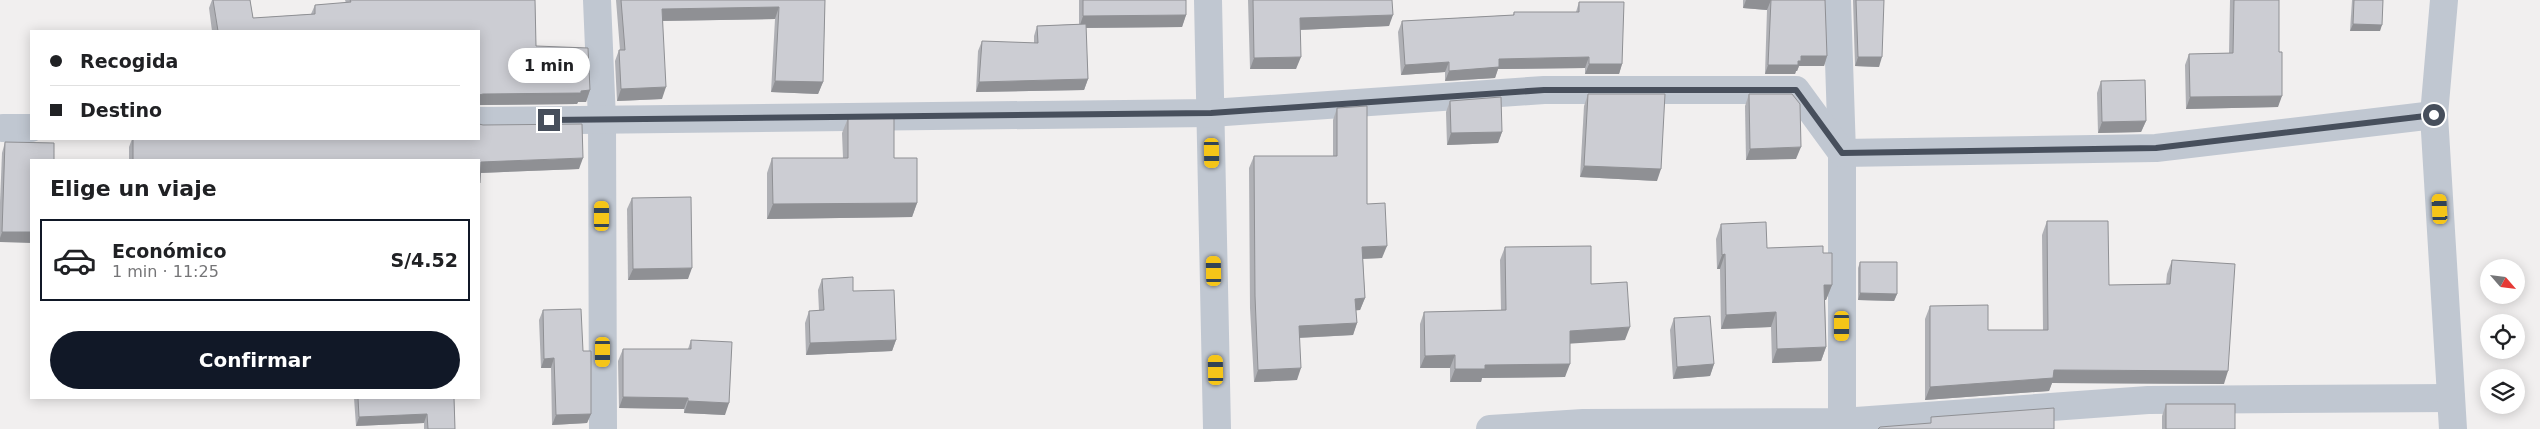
<!DOCTYPE html>
<html lang="es">
<meta charset="utf-8">
<style>
body{margin:0;font-family:"DejaVu Sans",sans-serif;background:#f2f2f2;color:#202124;height:100vh;display:flex;flex-direction:column;font-size:19px;white-space:nowrap}
*{box-sizing:border-box;margin:0}
p{font-size:16px;color:#757577}
.icon{flex:none;width:28px;height:28px;fill:none;stroke:currentColor;stroke-width:2;stroke-linecap:round;stroke-linejoin:round}
.map{position:relative;flex:1;overflow:hidden}
.details{position:absolute;left:30px;top:159px;width:450px;height:240px;display:flex;flex-direction:column;background:#fff;border-radius:0px;box-shadow:0 2px 12px #0003}
.details>*{flex:none}
.banner{position:absolute;left:30px;top:30px;width:450px;height:110px;border-radius:0px;box-shadow:0 2px 12px #0003;display:grid;align-content:center;height:110px;padding:0 20px;background:#fff}
.needle{width:32px;rotate:118deg}
.fabs{position:absolute;left:2480px;top:259px;display:grid;gap:10px}
.fabs a{display:grid;place-items:center;width:45px;height:45px;border-radius:50%;background:#fff;box-shadow:0 2px 12px #0003;font-size:25px}
.end{position:absolute;width:22px;height:22px;margin:-11px;border:6px solid #474f5c;background:#fff;box-shadow:0 0 0 2px #fff}
.from{border-radius:50%}
.bubble{position:absolute;height:35px;border-radius:18px;background:#fff;box-shadow:0 2px 12px #0003;font-size:16px;font-weight:700;line-height:35px;text-align:center}
.car{position:absolute;width:15px;height:30px;margin:-15px -8px;border-radius:6px;box-shadow:0 0 4px 1px #0007;background:linear-gradient(#f5c518 24%,#345 0 40%,#f5c518 0 76%,#345 0 86%,#f5c518 0)}
.banner b{display:flex;align-items:center;gap:18px;height:48px;font-size:19px}
.banner b+b{border-top:1px solid #e0e0e0}
.banner i{width:12px;height:12px;background:#202124}
ul{padding:0;list-style:none}
li{display:flex;align-items:center;gap:15px;height:82px;margin:0 10px 8px;padding:0 10px;border:2px solid transparent;border-radius:0px}
li div{flex:1}
li b{display:block;font-size:19px}
li em{font-style:normal;font-weight:700}
li.current{border-color:#111827}
li>.icon{width:45px;height:45px;stroke-width:1.5}
h2{padding:0 20px;font-size:22px;line-height:60px}
.button{display:flex;gap:10px;margin-top:auto;padding:10px 20px}
.button a{flex:1;height:58px;border-radius:30px;background:#111827;color:#fff;font-size:20px;font-weight:700;line-height:58px;text-align:center}
.map>svg:first-child{display:block}
.lines{fill:none;stroke-linecap:round;stroke-linejoin:round}
.minor{stroke:#c0c7d1;stroke-width:28}
.tertiary{stroke:#c0c7d1;stroke-width:28}
.wall{fill:#afb0b5}
.shaded-wall{fill:#8f9094}
.building{fill:#cccdd3;stroke:#8f9094}
.route{stroke:#474f5c;stroke-width:6}
</style>
<div class="map">
<svg width="2540" height="429" viewBox="0 0 2540 429">
<rect width="100%" height="100%" fill="#f1efef"/>
<g class="lines">
<!-- minor -->
<g class="minor">
<path d="M597 0 602 120 603 429"/>
<path d="M1208 0 1217 429"/>
<path d="M1837 0 1842 153V429"/>
<path d="M479 121 1211 113 1544 90H1796L1842 153 2156 148 2434 115"/>
<path d="M3 128H31"/>
<path d="M1490 429 1583 423 1842 422 2148 400 2451 398"/>
</g>
<!-- tertiary -->
<path class="tertiary" d="M2444 0 2434 115 2453 429"/>
</g>
<!-- wall -->
<g class="wall">
<path d="M212 0H250L253 18 311 14 315 5 346 3 345 0H535L536 46 590 90 586 102H578L577 104 479 105V31H212L209 8Z"/>
<path d="M616 0H825L823 82 818 94 771 92 775 19 663 21 662 99 617 101 615 61 619 50H620Z"/>
<path d="M1079 0H1186V15L1182 27 1086 28 1088 79 1084 90 976 92 978 51 982 41 1034 43V36L1037 26 1079 24Z"/>
<path d="M1248 0H1392L1389 26 1300 30 1296 69H1250Z"/>
<path d="M1743 0H1825L1827 56 1824 66H1799L1797 71H1796L1795 74H1765L1767 10 1743 8Z"/>
<path d="M1853 0H1884L1879 67 1855 66Z"/>
<path d="M2230 0H2279L2278 107 2186 109 2185 65 2189 54 2229 53Z"/>
<path d="M2352 0H2383L2380 31H2350Z"/>
<path d="M1579 2 1622 64 1619 74H1585V68L1498 69 1495 78 1445 81V72L1401 75 1398 32 1402 21 1513 15 1514 12H1576Z"/>
<path d="M2101 81 2146 121 2141 132 2098 133 2097 93Z"/>
<path d="M1588 94 1657 181 1580 177 1584 106Z"/>
<path d="M1749 94 1796 159 1746 160 1745 106Z"/>
<path d="M1450 101 1502 132 1498 143 1447 145 1446 112Z"/>
<path d="M1337 108 1367 204 1382 258 1363 259 1365 298 1360 310H1356L1357 323 1353 335 1299 338 1297 380 1254 382 1250 308 1249 168 1254 156H1333V120Z"/>
<path d="M848 118 894 158 917 203 912 217 767 219V173L772 158H843L842 133Z"/>
<path d="M132 139H479L579 169 480 173V183L479 187V160H129V147Z"/>
<path d="M5 142 54 143 0 242V202L2 153Z"/>
<path d="M632 198 688 279 628 280 627 209Z"/>
<path d="M2047 221 2109 285 2166 284 2167 274 2172 260 2224 384 2052 383 2049 391 1925 400V319L1930 306 1988 330H2043L2042 235Z"/>
<path d="M1721 224 1767 248 1823 253 1832 285 1826 300H1825L1826 347 1821 361 1772 363 1771 327 1721 329 1720 269H1717L1716 239Z"/>
<path d="M1505 247 1591 284 1625 340 1570 343 1565 377 1482 378 1481 382H1450V368H1420V324L1424 312 1501 310 1500 260Z"/>
<path d="M1860 262 1897 294 1894 301 1858 300V268Z"/>
<path d="M822 279 853 291 896 340 892 351 806 355 805 323 809 311H819L818 290Z"/>
<path d="M543 310 583 351 591 414 587 423 552 425 551 368H541L539 320Z"/>
<path d="M1674 318 1714 364 1710 376 1673 379 1670 330Z"/>
<path d="M691 340 725 415 684 413V409L619 408 618 361 623 349H688Z"/>
<path d="M354 398H454L455 429H424V423L356 426Z"/>
<path d="M2166 404 2235 429H2162V416Z"/>
</g>
<!-- shaded-wall -->
<g class="shaded-wall">
<path d="M1746 0H1771L1767 10 1743 8Z"/>
<path d="M779 7 775 19 658 21 662 9Z"/>
<path d="M1186 15 1182 27 1079 28 1083 16Z"/>
<path d="M1393 15 1389 26 1296 30 1300 18Z"/>
<path d="M2353 24 2382 25 2380 31H2350Z"/>
<path d="M1801 56H1827L1824 66H1799L1797 71H1796L1795 74H1765L1768 65Z"/>
<path d="M1301 57 1296 69H1250L1254 58Z"/>
<path d="M1589 57 1585 68 1498 69 1495 78 1445 81 1449 71 1499 59Z"/>
<path d="M1858 57H1882L1879 67 1855 66Z"/>
<path d="M1449 62 1445 72 1401 75 1405 65Z"/>
<path d="M1589 64H1622L1619 74H1585Z"/>
<path d="M1088 79 1084 90 976 92 979 82Z"/>
<path d="M775 81 823 82 818 94 771 92Z"/>
<path d="M666 87 662 99 617 101 621 89Z"/>
<path d="M590 90 586 102H578L577 104 479 105V95L483 94Z"/>
<path d="M2282 96 2278 107 2186 109 2190 97Z"/>
<path d="M2146 121 2141 132 2098 133 2102 122Z"/>
<path d="M1502 132 1498 143 1447 145 1451 133Z"/>
<path d="M1801 147 1796 159 1746 160 1750 149Z"/>
<path d="M583 158 579 169 479 173 481 162Z"/>
<path d="M1584 166 1661 169 1657 181 1580 177Z"/>
<path d="M917 203 912 217 767 219 773 204Z"/>
<path d="M2 232H31V243L0 242V238Z"/>
<path d="M1387 246 1382 258 1358 259 1362 247Z"/>
<path d="M1725 254 1720 269H1717L1722 255Z"/>
<path d="M692 268 688 279 628 280 633 269Z"/>
<path d="M1824 285H1832L1826 300H1819Z"/>
<path d="M1860 293 1897 294 1894 301 1858 300Z"/>
<path d="M1365 298 1360 310 1351 311 1355 299Z"/>
<path d="M1776 312 1771 327 1721 329 1726 315Z"/>
<path d="M1357 323 1353 335 1294 338 1299 326Z"/>
<path d="M1630 327 1625 340 1565 344 1570 331Z"/>
<path d="M896 340 892 351 806 355 810 343Z"/>
<path d="M1826 347 1821 361 1772 363 1777 349Z"/>
<path d="M1455 355 1450 368H1420L1425 356Z"/>
<path d="M554 358 551 368H541L544 359Z"/>
<path d="M1570 364 1565 377 1482 378 1481 382H1450L1455 369 1485 365Z"/>
<path d="M1714 364 1710 376 1673 379 1677 367Z"/>
<path d="M1301 368 1297 380 1254 382 1258 370Z"/>
<path d="M2054 370 2228 371 2224 384 2052 383 2049 391 1925 400 1930 387Z"/>
<path d="M623 397 688 398 684 409 619 408Z"/>
<path d="M688 401 729 403 725 415 684 413Z"/>
<path d="M427 414 424 423 356 426 359 417Z"/>
<path d="M591 414 587 423 552 425 556 415Z"/>
</g>
<!-- building -->
<g class="building">
<path d="M213 0H250L253 18 315 14V5L351 2 350 0H535L536 46 588 48 590 90 581 91V93L483 94 479 95V31H218Z"/>
<path d="M621 0H825L823 82 775 81 779 7 662 9 666 87 621 89 619 50H625Z"/>
<path d="M1083 0H1186V15L1083 16Z"/>
<path d="M1253 0H1392L1393 15 1300 18 1301 57 1254 58Z"/>
<path d="M1771 0H1825L1827 56H1801V61H1798V65H1768Z"/>
<path d="M1856 0H1884L1882 57H1858Z"/>
<path d="M2234 0H2279V52H2282V96L2190 97 2189 54 2233 53Z"/>
<path d="M2354 0H2383L2382 25 2353 24Z"/>
<path d="M1579 2H1624L1622 64H1589V57L1499 59V67L1449 71V62L1405 65 1402 21 1514 15V12H1579Z"/>
<path d="M1086 24 1088 79 979 82 982 41 1038 43 1037 26Z"/>
<path d="M2145 80 2146 121 2102 122 2101 81Z"/>
<path d="M1588 94H1665L1661 169 1584 166Z"/>
<path d="M1749 94H1792L1800 104 1801 147 1750 149Z"/>
<path d="M1501 97 1502 132 1451 133 1450 101Z"/>
<path d="M1367 106V204L1385 203 1387 246 1362 247 1365 298 1355 299 1357 323 1299 326 1301 368 1258 370 1255 296 1254 156H1337V108Z"/>
<path d="M848 118H894V158H917V203L773 204 772 158H848Z"/>
<path d="M479 124 483 125 582 124 583 158 481 162 480 183 479 184V160H133V139H479Z"/>
<path d="M5 142 54 143V160H31V232H2Z"/>
<path d="M691 197 692 268 633 269 632 198Z"/>
<path d="M2047 221H2108L2109 285 2170 284 2172 260 2235 264 2228 371 2054 370 2053 378 1930 387V306L1988 305V330H2048Z"/>
<path d="M1766 222 1767 248 1823 246V253H1832V285H1824L1826 347 1777 349 1776 312 1726 315 1725 254 1722 255 1721 224Z"/>
<path d="M1591 246V284L1627 282 1630 327 1570 331V364L1485 365V369H1455V355L1425 356 1424 312 1506 310 1505 247Z"/>
<path d="M1860 262H1897V294L1860 293Z"/>
<path d="M853 277V291L894 290 896 340 810 343 809 311 824 310 822 279Z"/>
<path d="M581 309 583 351H591V414L556 415 554 358 544 359 543 310Z"/>
<path d="M1710 316 1714 364 1677 367 1674 318Z"/>
<path d="M691 340 732 342 729 403 688 401V398L623 397V349H691Z"/>
<path d="M358 398H454L455 429H428L427 414 359 417Z"/>
<rect x="2166" y="404" width="69" height="25"/>
<path d="M2054 408V429H1878L1880 427 1931 423V417Z"/>
</g>
<g class="lines">
<!-- route -->
<path class="route" d="M549 120 1211 113 1544 90H1796L1842 153 2156 148 2434 115"/>
</g>
</svg>
<div class="fabs">
<a><svg class="needle" viewBox="-14 -14 28 28"><path d="M0-13l5 13h-10z" fill="#e53935"/><path d="M0 13l5-13h-10z" fill="#757577"/></svg></a>
<a><svg class="icon" aria-label="locate" viewBox="0 0 24 24"><circle cx="12" cy="12" r="6"/><path d="M12 2v4M12 18v4M2 12h4M18 12h4"/></svg></a>
<a><svg class="icon" aria-label="layers" viewBox="0 0 24 24"><path d="M12 4l9 5-9 5-9-5zM3 14l9 5 9-5"/></svg></a>
</div>
<i class="end from" style="left:2434px;top:115px"></i>
<i class="end" style="left:549px;top:120px"></i>
<div class="bubble" style="left:508px;top:48px;width:82px">1 min</div>
<i class="car" style="left:1212px;top:153px;rotate:179deg"></i>
<i class="car" style="left:2440px;top:209px;rotate:357deg"></i>
<i class="car" style="left:602px;top:216px;rotate:0deg"></i>
<i class="car" style="left:1214px;top:271px;rotate:359deg"></i>
<i class="car" style="left:1842px;top:326px;rotate:180deg"></i>
<i class="car" style="left:603px;top:352px;rotate:180deg"></i>
<i class="car" style="left:1216px;top:370px;rotate:359deg"></i>
<div class="banner">
<b><i class="from"></i>Recogida</b>
<b><i></i>Destino</b>
</div>
<section class="details">
<h2>Elige un viaje</h2>
<ul>
<li class="current"><svg class="icon" aria-label="car" viewBox="0 0 24 24"><path d="M5 17H2v-5l4-1 3-4h7l3 4 3 1v5h-3M9 17h6M6 11h13"/><circle cx="7" cy="17" r="2"/><circle cx="17" cy="17" r="2"/></svg><div><b>Económico</b><p>1 min · 11:25</p></div><em>S/4.52</em></li>
</ul>
<div class="button"><a>Confirmar</a></div>
</section>
</div>
